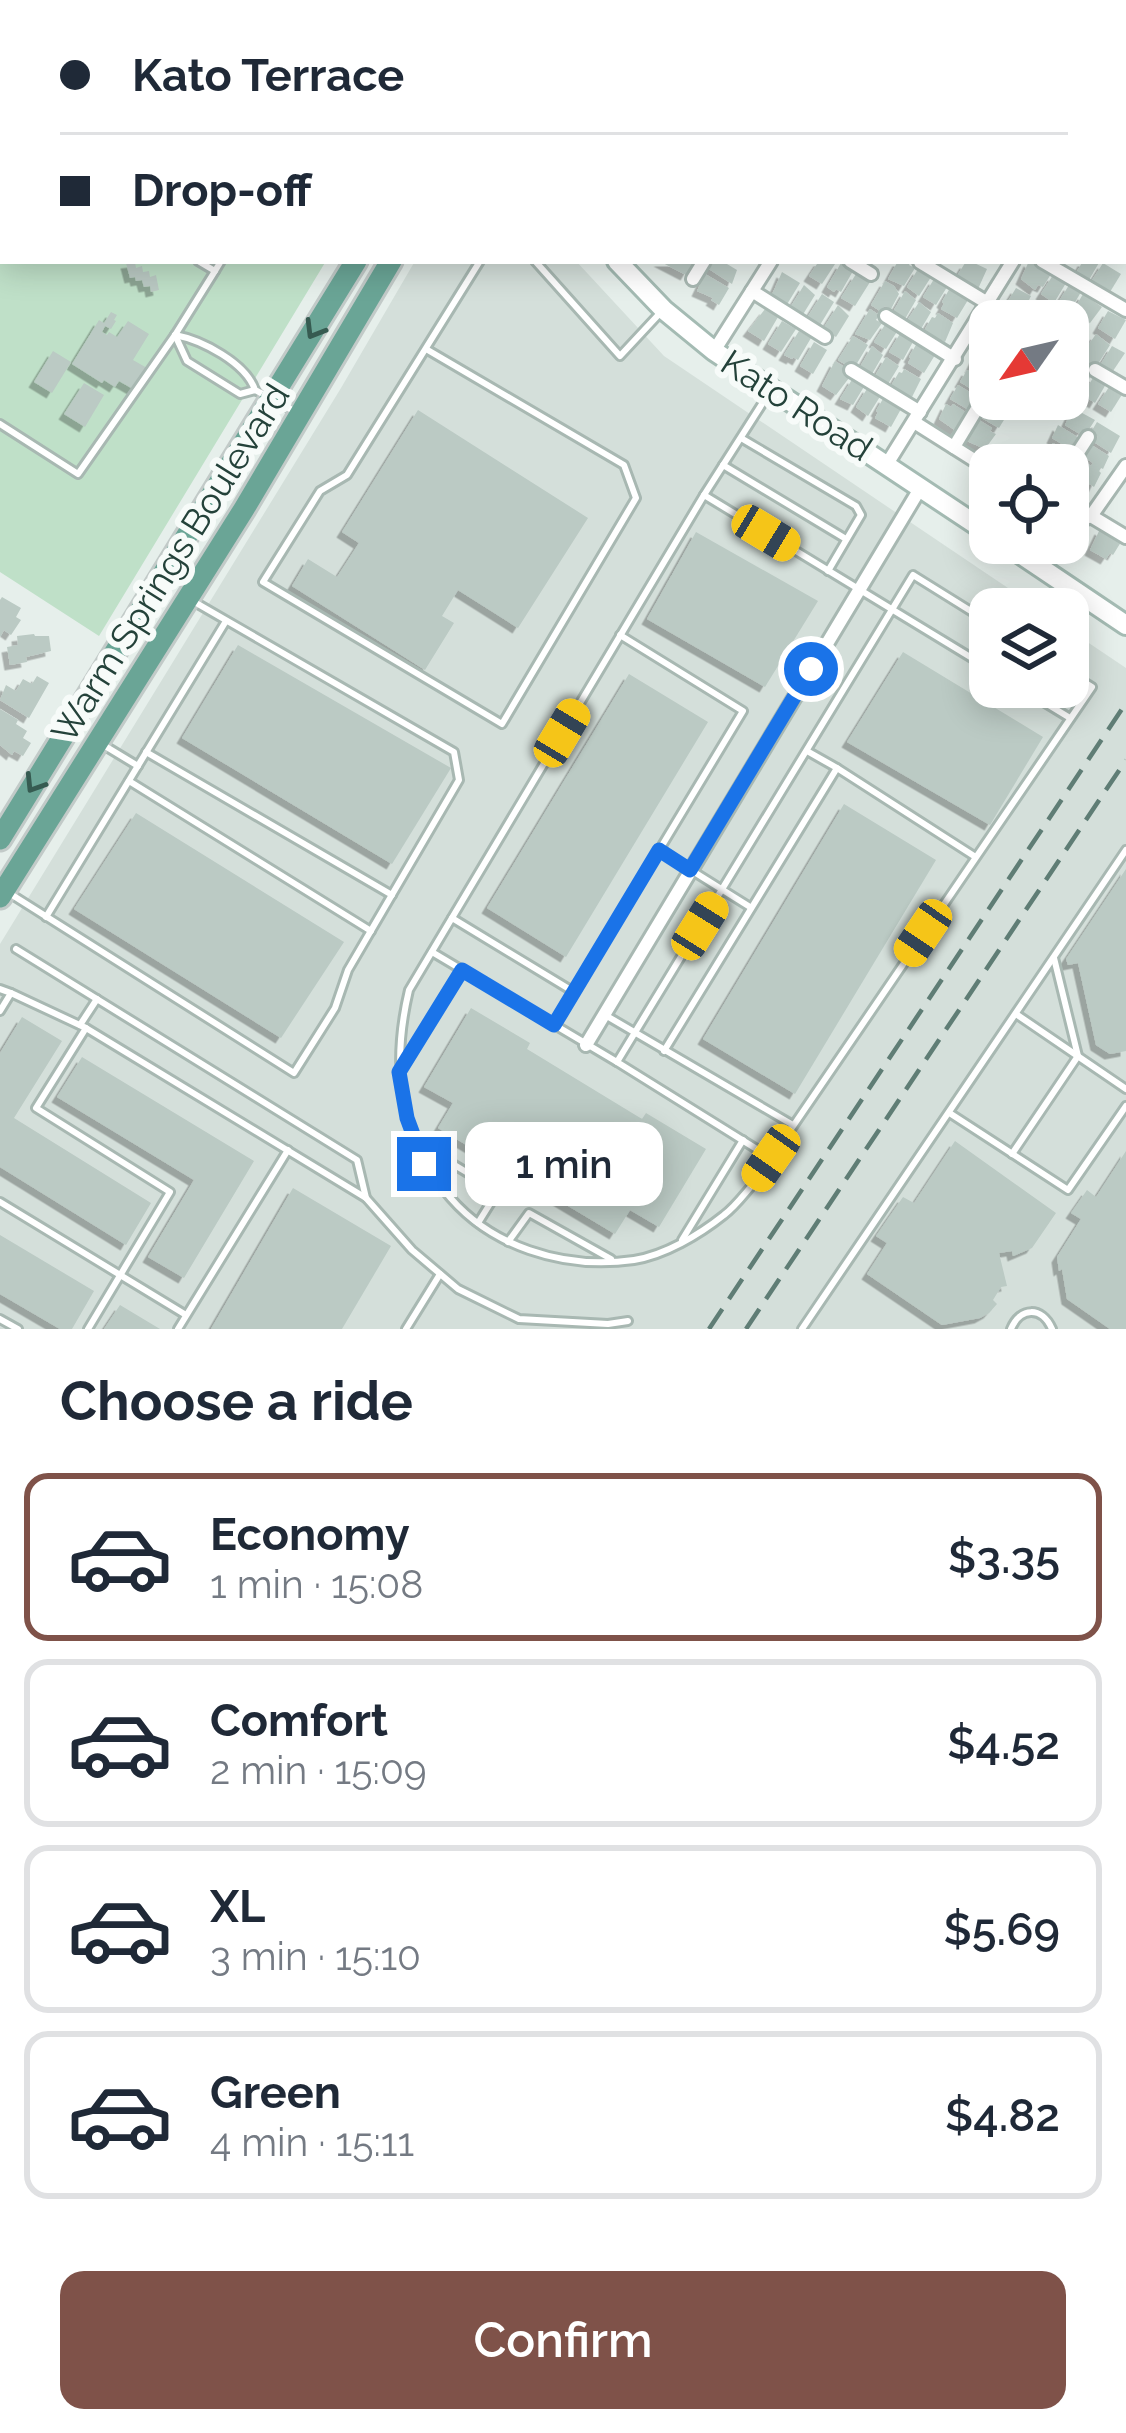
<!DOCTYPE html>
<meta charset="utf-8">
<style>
body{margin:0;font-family:Raleway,sans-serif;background:#f2f2f3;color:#1f2937;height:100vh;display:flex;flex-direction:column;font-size:45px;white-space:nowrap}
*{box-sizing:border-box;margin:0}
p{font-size:39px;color:#747a83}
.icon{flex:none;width:66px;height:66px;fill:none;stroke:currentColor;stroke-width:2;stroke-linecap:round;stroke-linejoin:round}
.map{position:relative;height:1329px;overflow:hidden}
.panel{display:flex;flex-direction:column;background:#fff;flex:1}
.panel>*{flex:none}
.top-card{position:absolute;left:0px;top:0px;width:1128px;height:264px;box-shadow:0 6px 30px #0003;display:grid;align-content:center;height:264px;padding:0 60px;background:#fff}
.needle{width:78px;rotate:236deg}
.tools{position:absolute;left:969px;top:300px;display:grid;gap:24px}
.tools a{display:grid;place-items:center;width:120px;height:120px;border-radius:24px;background:#fff;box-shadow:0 6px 30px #0003;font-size:60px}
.end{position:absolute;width:54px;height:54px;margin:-27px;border:15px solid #1a73e8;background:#fff;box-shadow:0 0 0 6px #fff}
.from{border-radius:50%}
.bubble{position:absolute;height:84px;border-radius:24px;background:#fff;box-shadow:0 6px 30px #0003;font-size:39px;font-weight:600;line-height:84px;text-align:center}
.car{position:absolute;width:36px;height:72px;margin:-36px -18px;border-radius:15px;box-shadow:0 0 9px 3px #0007;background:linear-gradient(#f5c518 24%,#345 0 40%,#f5c518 0 76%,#345 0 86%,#f5c518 0)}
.top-card b{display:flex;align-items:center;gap:42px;height:114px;font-size:45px}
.top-card b+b{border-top:3px solid #e0e1e3}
.top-card i{width:30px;height:30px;background:#1f2937}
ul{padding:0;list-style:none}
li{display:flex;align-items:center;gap:36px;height:168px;margin:0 24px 18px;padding:0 36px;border:6px solid #e0e1e3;border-radius:24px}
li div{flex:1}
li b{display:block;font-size:45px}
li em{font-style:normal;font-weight:600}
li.selected{border-color:#7f5249}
li>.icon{width:108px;height:108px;stroke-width:1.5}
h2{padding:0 60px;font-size:54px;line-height:144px}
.button{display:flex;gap:24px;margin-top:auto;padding:24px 60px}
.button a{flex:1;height:138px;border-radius:24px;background:#7f5249;color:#fff;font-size:48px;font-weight:600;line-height:138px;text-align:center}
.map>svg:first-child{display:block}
.built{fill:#d4dfda}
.green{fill:#bfe0c8}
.building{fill:#bbcac4;filter:url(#shadow)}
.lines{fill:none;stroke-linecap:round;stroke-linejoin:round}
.lane-casing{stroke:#a8b8b2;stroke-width:12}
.street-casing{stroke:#a8b8b2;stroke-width:18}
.secondary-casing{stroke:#a4bbb3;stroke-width:24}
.primary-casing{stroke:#c2cac8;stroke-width:27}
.lane{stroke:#fff;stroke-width:6}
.street{stroke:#fff;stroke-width:12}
.secondary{stroke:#fff;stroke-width:18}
.primary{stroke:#6aa596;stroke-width:21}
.rail{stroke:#5f7d75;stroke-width:4.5;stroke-dasharray:24 12;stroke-linecap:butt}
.oneway{stroke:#365b51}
.route{stroke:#1a73e8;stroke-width:15}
.labels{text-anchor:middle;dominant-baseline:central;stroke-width:12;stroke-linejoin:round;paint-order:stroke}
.street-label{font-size:36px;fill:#24423a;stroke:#f7fbf9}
</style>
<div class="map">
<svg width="1126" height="1329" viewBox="0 0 1126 1329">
<defs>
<filter id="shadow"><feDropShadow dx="-5.5" dy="5.5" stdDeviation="0" flood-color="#0004"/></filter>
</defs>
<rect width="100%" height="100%" fill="#e6efeb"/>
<!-- built -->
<path class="built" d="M415 261H576L664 356 1039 609H990V687H1068V629L1126 668V1329H0V944L341 388Z"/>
<!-- green -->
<path class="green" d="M0 51 3 53V261H326L99 636 0 572Z"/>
<!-- building -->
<g class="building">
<path d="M659 261H692L694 262 686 275Z"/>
<path d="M714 261H722L737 270 732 284 709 269Z"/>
<path d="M819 261H837L822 284 809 276Z"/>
<path d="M898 261H911L909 265 915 268 904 286 888 279Z"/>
<path d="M970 261 987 269 978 289 957 276 965 263 968 264Z"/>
<path d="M1029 261 1051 274 1043 287 1038 285 1035 290 1021 279Z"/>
<path d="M1083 261H1100L1089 280 1076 273Z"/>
<path d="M135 262 136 268 142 266 143 272 149 271 150 277 156 275 159 290 151 292 150 286 144 287 142 280 136 281 135 277 130 278 126 263Z"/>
<path d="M841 263 853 271 841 292 836 289 834 292 827 287Z"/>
<path d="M1103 263 1121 274 1110 292 1091 282Z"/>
<path d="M918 269 931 277 919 296 907 287Z"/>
<path d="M782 272 800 283 786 306 771 297Z"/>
<path d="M705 274 729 288 719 305 711 300 713 298 697 291Z"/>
<path d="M856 274 870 282 855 306 841 298Z"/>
<path d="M1053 275 1066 283 1054 303 1041 294Z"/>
<path d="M934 279 947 287 936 305 923 297Z"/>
<path d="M885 281 894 286 899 294 891 309 885 306 880 311 871 305Z"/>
<path d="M804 285 815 295 802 316 790 308Z"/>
<path d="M1069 285 1081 292 1070 311 1058 303Z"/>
<path d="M950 288 968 300 957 318 941 309 944 304 942 302Z"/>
<path d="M1016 288 1031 296 1028 302 1032 304 1024 317 1005 306Z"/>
<path d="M905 291 916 300 905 319 893 312Z"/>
<path d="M822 294 834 302 820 325 807 318Z"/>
<path d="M1083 294 1102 307 1090 323 1072 313Z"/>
<path d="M1037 300 1051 308 1043 321H1031L1026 318Z"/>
<path d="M919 302 931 312 921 329 907 321Z"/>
<path d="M838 305 849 316 836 337 823 329Z"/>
<path d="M765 309 778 317 764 341 748 331Z"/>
<path d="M870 309 879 315 876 320 882 323 870 340 855 334Z"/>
<path d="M1108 311 1126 320 1115 339 1098 328Z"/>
<path d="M111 312 117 315 114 320 116 321 111 329 105 326 102 332 107 335 109 332 117 337 128 321 149 334 133 360 147 368 133 389 119 381 115 387 104 380 102 383 72 364 99 320 104 323Z"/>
<path d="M938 313 953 323 945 342 924 331 932 317 935 318Z"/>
<path d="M1068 320 1085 329 1072 352 1068 349Z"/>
<path d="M782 321 796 329 781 352 768 344Z"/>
<path d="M886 323 898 330 886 349 874 342Z"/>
<path d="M799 331 811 338 798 360 793 357 792 359 784 355Z"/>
<path d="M901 332 914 340 903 360 889 352Z"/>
<path d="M1096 334 1110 345 1098 364 1094 361 1090 364 1080 357Z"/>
<path d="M853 336 868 345 856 365 851 362 848 366 838 360Z"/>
<path d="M814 342 827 350 813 374 800 366Z"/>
<path d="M917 343 935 355 924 373 908 363 911 358 909 357Z"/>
<path d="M872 346 883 355 872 374 860 367Z"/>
<path d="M1112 346 1125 353 1113 371 1101 364Z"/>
<path d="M53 351 71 362 52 393 34 382Z"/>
<path d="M978 351 990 358V372L987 378 970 368Z"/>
<path d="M886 357 899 366 888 384 875 376Z"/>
<path d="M1080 360 1088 366 1085 372 1091 376 1081 391 1068 386V379Z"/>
<path d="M835 361 846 368 843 374 849 378 836 395 822 386Z"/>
<path d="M904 369 921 379 912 397 891 386 899 372 902 373Z"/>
<path d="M967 370 986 382 978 393 960 382Z"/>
<path d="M1094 376 1106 384 1095 403 1083 395Z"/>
<path d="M853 378 865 385 853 405 840 399Z"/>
<path d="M84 383 104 395 85 427 64 414Z"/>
<path d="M958 385 976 396 969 410 950 399Z"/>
<path d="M868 387 881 395 868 416 856 407Z"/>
<path d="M1109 387 1123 393 1111 412 1098 404Z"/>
<path d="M884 397 901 409 891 427 875 418 878 412 876 411Z"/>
<path d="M946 404 951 407 953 404 967 413 956 431 939 419Z"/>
<path d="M991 405 1007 415 999 428 980 417Z"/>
<path d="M1073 408 1095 420 1088 431 1083 429 1080 434 1065 425Z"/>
<path d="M418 410 588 518 518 628 458 590 442 616 454 623 425 670 292 586 308 559 337 577 359 543 342 532Z"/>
<path d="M979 420 992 428 990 431 996 434 985 449 967 441Z"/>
<path d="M1097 422 1120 436 1111 453 1094 442 1098 437 1091 432Z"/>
<path d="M1058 425 1079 438 1072 450 1052 438Z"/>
<path d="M1053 443 1069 453 1062 465H1055L1057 463 1045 456Z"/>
<path d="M1093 446 1109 456 1103 469 1101 468 1099 471 1101 473 1094 487 1073 473 1083 461 1091 466 1093 463 1084 457Z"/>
<path d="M1070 475 1084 483 1082 487 1086 489 1077 505 1068 499Z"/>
<path d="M1100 529 1121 542 1113 555 1110 553 1106 559 1090 550Z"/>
<path d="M696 532 818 601 765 687 647 619Z"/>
<path d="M2 597 21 608 16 617 21 620 11 635 4 630 0 637V600Z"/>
<path d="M34 634 35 636H49L51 651 26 657 27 662 10 665 7 647 18 645 17 636Z"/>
<path d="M238 645 451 768 392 864 182 738Z"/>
<path d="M903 652 1043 737 990 825 847 742Z"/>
<path d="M629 674 708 722 566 957 487 908Z"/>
<path d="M37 676 49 683 29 718 0 700 6 685 16 691 23 679 32 684Z"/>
<path d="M0 709 18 720 16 724 27 731 23 738 31 743 23 756 14 751 12 755 0 745Z"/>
<path d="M844 804 936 860 795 1094 703 1039Z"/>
<path d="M136 813 344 942 281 1038 74 909Z"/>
<path d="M1126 869V1051L1110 1054 1096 1045 1078 963 1068 965 1066 959Z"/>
<path d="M471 1008 530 1043 527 1049 642 1119 646 1113 706 1149 659 1227 630 1210 615 1234 438 1128 453 1103 424 1087Z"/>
<path d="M22 1017 62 1041 14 1118 151 1203 126 1245 0 1167V1053Z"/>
<path d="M82 1057 254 1161 184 1278 148 1257 194 1180 57 1097Z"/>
<path d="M955 1141 1056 1213 1032 1248 1013 1256 1012 1251 999 1253 1007 1286 1001 1287 993 1300 997 1304 989 1313 980 1318 942 1325 867 1274 887 1243 876 1236 903 1197 914 1203Z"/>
<path d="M1126 1151V1329H1110L1067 1299 1062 1269 1059 1271 1057 1257 1081 1219 1071 1213 1087 1190 1096 1197Z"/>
<path d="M293 1188 391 1246 342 1329H211Z"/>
<path d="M0 1235 94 1291 72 1329H60L0 1294Z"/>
<path d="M120 1305 160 1329H104Z"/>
</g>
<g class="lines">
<defs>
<g id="lane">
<path d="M0 225 3 221"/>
<path d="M535 261 620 356 661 312"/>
<path d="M215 271 221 261"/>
<path d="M175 335C202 340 246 363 255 390L294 411"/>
<path d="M175 335 187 361 240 394 255 390"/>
<path d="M426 349 624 465 636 498 502 724 263 582 320 491 347 475 480 261"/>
<path d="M769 393 704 495 409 990C395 1049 396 1105 423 1161 428 1171 437 1181 444 1190 488 1247 564 1270 634 1260 665 1255 699 1235 724 1215 736 1206 745 1193 755 1182L1092 687 1068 672"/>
<path d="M0 424 78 474 175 335 215 271 198 261"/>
<path d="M741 438 856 506 861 515 828 571"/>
<path d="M723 465 846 539"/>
<path d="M704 495 990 669"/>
<path d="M1019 687 1070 718"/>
<path d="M100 743 138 766"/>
<path d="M807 751 837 768"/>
<path d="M146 752 392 895"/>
<path d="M129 781 371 931"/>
<path d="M659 850 750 907"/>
<path d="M9 893 294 1073 335 1008 348 970 459 780 454 752 191 600"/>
<path d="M46 917 226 621"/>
<path d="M452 918 574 992"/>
<path d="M16 949 357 1160 366 1198 412 1250 458 1289 519 1319 608 1324 628 1321"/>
<path d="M432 952 617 1062"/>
<path d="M0 989 11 993 0 1011"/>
<path d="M11 993 86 1028 366 1198"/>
<path d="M1016 1014 1126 1089"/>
<path d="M605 1015 793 1125"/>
<path d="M80 1025 97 999"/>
<path d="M554 1025 743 711 620 635"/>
<path d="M86 1028 36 1108 170 1192 88 1329"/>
<path d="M664 1051 837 768 974 856"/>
<path d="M401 1069 462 970"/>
<path d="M951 1114 1068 1190 1126 1106"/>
<path d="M416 1142 498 1191 478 1223"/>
<path d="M1012 1154 1078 1056 1054 958"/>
<path d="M771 1158 617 1062 913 575 990 623"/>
<path d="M0 1202 186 1315"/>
<path d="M682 1240 743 1140"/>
<path d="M508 1242 529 1213 611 1259"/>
<path d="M0 1319 18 1329"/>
<path d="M178 1329 288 1150"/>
<path d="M406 1329 440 1274"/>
<path d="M802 1329 1126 850"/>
<path d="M1011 1329C1020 1307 1042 1306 1052 1329"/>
</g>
<g id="street">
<path d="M72 0 76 3"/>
<path d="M698 0 703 3"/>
<path d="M819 0 824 3"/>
<path d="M1111 0 1116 3"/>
<path d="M631 3 633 0"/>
<path d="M1071 3 1073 0"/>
<path d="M1125 9H1126"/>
<path d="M1125 61 1126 60"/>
<path d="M1125 208 1126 206"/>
<path d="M1125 251 1126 252"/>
<path d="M850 261 871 274"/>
<path d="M1042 261 1126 310"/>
<path d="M920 262 1017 321"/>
<path d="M693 279 704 261"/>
<path d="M752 291 825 337"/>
<path d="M886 316 955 359"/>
<path d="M714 351 771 261"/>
<path d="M851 370 920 412"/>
<path d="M1095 370 1126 388"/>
<path d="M914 422 990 470"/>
<path d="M954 447 990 387"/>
<path d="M887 464 1013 261"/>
<path d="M1068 468 1088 437"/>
<path d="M1091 516 1126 537"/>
<path d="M1068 520 1073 523 1091 516 1126 466"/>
<path d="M586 1045 921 487"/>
</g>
<g id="secondary">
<path d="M273 0 278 3"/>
<path d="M617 261 664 310 714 351 990 534"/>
<path d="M1004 543 1126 625"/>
</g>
<g id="primary">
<path d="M512 3 514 0"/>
<path d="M548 3 550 0"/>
<path d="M0 839 356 261"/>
<path d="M0 897 244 509 391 261"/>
</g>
</defs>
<!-- lane casing -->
<use href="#lane" class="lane-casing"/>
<!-- street casing -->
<use href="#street" class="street-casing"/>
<!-- secondary casing -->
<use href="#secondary" class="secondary-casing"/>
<!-- primary casing -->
<use href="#primary" class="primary-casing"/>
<!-- lane -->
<use href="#lane" class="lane"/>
<!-- street -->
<use href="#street" class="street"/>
<!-- secondary -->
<use href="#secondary" class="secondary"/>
<!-- primary -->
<use href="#primary" class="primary"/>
<!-- rail -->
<g class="rail">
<path d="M709 1329 1126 703"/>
<path d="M746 1329 1126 760"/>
</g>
</g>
<!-- one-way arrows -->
<defs><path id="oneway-chevron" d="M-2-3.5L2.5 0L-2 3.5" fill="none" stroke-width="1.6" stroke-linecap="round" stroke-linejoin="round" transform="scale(3)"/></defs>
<g class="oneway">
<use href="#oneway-chevron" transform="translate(314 330) rotate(121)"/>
<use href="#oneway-chevron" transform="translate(34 784) rotate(122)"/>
</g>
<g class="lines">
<!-- route -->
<path class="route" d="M424 1164 407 1118 399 1072 462 970 554 1025 659 850 690 870 811 669"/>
</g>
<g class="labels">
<!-- street labels -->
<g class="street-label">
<text transform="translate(797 405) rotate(33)">Kato Road</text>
<text transform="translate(170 563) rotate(-58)">Warm Springs Boulevard</text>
</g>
</g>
</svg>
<div class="tools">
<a><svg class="needle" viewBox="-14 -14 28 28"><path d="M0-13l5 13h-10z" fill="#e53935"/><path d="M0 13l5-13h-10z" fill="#747a83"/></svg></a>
<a><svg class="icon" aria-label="locate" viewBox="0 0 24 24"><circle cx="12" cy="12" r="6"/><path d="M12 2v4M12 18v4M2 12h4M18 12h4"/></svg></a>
<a><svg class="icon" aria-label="layers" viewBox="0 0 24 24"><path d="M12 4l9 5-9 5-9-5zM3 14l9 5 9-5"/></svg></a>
</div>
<i class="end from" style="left:811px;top:669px"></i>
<i class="end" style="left:424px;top:1164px"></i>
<div class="bubble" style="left:465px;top:1122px;width:198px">1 min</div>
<i class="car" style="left:766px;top:533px;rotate:121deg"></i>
<i class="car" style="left:562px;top:733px;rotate:31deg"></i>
<i class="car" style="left:700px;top:926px;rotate:32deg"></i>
<i class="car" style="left:923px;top:933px;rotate:214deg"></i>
<i class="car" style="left:771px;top:1158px;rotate:215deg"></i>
<div class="top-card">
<b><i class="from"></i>Kato Terrace</b>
<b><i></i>Drop-off</b>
</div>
</div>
<section class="panel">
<h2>Choose a ride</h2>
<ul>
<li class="selected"><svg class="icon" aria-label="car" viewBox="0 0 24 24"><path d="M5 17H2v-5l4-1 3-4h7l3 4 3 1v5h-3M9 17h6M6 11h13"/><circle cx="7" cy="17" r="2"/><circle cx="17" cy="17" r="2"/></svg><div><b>Economy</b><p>1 min · 15:08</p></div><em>$3.35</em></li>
<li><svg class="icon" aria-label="car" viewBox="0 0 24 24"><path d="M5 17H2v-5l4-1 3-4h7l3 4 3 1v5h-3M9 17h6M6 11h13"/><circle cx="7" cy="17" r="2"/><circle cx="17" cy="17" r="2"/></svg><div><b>Comfort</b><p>2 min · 15:09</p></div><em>$4.52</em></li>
<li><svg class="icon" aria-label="car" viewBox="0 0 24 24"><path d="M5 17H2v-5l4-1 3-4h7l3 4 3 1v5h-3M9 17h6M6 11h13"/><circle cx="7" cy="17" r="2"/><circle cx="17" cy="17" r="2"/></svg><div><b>XL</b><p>3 min · 15:10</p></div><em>$5.69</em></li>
<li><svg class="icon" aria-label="car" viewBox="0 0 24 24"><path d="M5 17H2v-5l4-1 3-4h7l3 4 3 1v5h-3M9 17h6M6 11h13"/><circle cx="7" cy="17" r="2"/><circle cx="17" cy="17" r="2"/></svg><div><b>Green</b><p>4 min · 15:11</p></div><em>$4.82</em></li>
</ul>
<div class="button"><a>Confirm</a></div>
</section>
